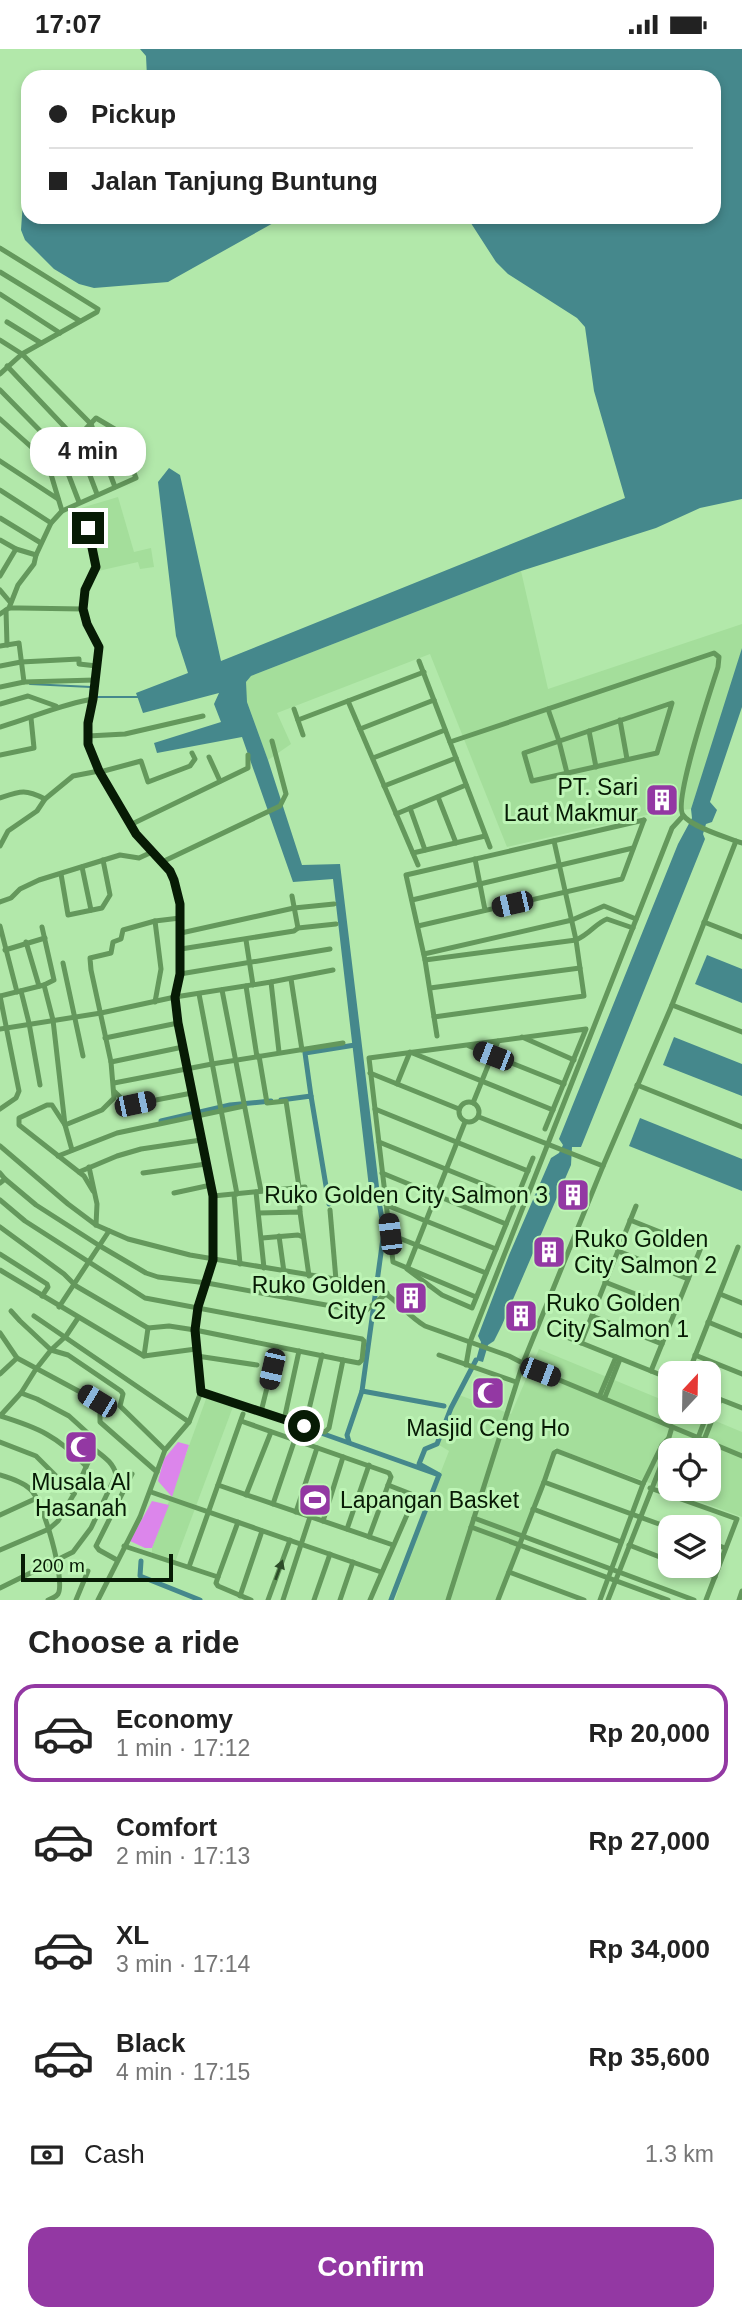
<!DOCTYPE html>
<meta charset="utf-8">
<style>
body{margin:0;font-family:Helvetica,sans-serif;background:#f6f6f6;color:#222;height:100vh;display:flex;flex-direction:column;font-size:26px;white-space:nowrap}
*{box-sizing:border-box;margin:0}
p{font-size:23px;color:#767676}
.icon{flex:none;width:38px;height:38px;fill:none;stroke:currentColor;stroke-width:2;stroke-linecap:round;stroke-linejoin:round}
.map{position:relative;height:1551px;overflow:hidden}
.panel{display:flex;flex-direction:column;background:#fff;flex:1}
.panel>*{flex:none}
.guide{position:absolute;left:21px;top:21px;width:700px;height:154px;border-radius:21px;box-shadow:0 4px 10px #0003;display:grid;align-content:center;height:154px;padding:0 28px;background:#fff}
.needle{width:46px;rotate:22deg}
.controls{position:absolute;left:658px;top:1312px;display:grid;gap:14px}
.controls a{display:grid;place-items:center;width:63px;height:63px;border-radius:14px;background:#fff;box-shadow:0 4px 10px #0003;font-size:35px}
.scale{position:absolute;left:21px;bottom:18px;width:152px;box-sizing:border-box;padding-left:7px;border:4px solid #071b05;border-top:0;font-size:19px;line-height:24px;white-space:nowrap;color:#071b05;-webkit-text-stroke:5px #bef5b6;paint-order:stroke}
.end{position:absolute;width:32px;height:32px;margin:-16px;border:9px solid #071b05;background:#fff;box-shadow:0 0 0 4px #fff}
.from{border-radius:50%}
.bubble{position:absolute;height:49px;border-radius:21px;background:#fff;box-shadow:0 4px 10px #0003;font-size:23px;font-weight:600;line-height:49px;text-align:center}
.car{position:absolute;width:21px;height:42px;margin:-21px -10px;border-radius:9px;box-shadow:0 0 5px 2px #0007;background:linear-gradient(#222 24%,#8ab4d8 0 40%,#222 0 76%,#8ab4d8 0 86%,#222 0)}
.guide b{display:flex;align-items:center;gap:24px;height:66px;font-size:26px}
.guide b+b{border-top:2px solid #e0e0e0}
.guide i{width:18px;height:18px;background:#222}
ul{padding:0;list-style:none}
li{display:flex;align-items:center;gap:21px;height:98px;margin:0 14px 10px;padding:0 14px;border:4px solid transparent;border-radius:21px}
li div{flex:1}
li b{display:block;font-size:26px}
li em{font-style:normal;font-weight:600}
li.active{border-color:#9338a3}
li>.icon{width:63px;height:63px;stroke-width:1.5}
h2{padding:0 28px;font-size:32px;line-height:84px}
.pay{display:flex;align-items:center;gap:18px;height:77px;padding:0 28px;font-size:26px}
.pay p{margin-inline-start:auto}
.cta{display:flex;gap:14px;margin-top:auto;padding:14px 28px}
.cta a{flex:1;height:80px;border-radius:21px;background:#9338a3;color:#fff;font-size:28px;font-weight:600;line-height:80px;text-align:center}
.status{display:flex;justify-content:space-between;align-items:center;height:49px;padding:0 35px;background:#fff;direction:ltr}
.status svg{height:19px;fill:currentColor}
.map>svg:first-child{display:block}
.built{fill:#a4de9b;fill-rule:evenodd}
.green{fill:#dc85eb}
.water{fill:#45888c}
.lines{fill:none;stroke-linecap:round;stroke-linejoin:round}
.stream{stroke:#45888c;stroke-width:2}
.canal{stroke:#45888c;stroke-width:5}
.minor{stroke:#64985c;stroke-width:5}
.oneway{fill:#2c4d28}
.route{stroke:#071b05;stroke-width:9}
.labels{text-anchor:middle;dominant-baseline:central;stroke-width:6;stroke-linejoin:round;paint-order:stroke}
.poi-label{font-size:23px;fill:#071b05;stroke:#bef5b6;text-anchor:end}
</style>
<div class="status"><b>17:07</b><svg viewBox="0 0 49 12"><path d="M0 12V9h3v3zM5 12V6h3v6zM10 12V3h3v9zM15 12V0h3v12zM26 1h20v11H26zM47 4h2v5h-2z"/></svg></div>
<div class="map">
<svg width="742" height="1551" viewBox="0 0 742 1551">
<rect width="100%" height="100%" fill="#b2e8aa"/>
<!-- built -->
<g class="built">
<path d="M118 448 134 503 151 499 154 518 140 520 138 513 98 522 81 459Z"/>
<path d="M521 522 548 640 742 575V599L732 636 691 760 655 764 507 798 430 605 277 664 291 695 268 711 247 653 245 640 246 633 251 627Z"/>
<path d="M539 1300 670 1354V1363H694L742 1383V1468L555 1399 496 1551H395L419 1479 449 1402 439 1396 452 1360 459 1346 511 1365ZM670 1402H709V1440H670Z"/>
<path d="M206 1350 234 1355 174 1516 152 1509V1499Z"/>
</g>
<!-- green -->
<g class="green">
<path d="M178 1393 189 1396 172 1448 158 1432 164 1410Z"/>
<path d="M309 1436 329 1442 321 1467 301 1460Z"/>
<path d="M152 1452 169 1456 152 1499H145L130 1492Z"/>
</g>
<!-- water -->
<g class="water">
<path d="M140 0H742V450L700 459 656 479 521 522 251 627 246 633 247 653 268 711 302 816 340 815 380 1146 370 1147 333 830 293 833 242 688 157 704 154 694 221 673 214 655 219 644 143 664 136 644 188 624 176 587 158 433 169 419 180 426 221 612 625 449 594 342 585 278 577 269 508 225 496 213 467 168H714V28H147L146 7Z"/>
<path d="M28 133V168H284L168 233 94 239 79 235 54 220 25 191 21 181 24 137Z"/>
<path d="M742 599V658L710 753 717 761 712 773 706 775 703 785 705 790 581 1098H572L571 1116 502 1276 494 1292 488 1296 483 1313 476 1311 481 1293 478 1287 509 1206 551 1109 559 1104 563 1096 559 1090 678 795 692 769 691 760Z"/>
<path d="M707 906 742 920V954L695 935Z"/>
<path d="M674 988 742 1015V1047L663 1016Z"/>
<path d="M640 1069 742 1110V1142L629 1097Z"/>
</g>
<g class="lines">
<!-- stream -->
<g class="stream">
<path d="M30 635 91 638 90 648"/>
<path d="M95 648H139"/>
</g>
<!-- canal -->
<g class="canal">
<path d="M311 1047 305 1004 355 996"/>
<path d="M281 1051 311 1047 329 1155"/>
<path d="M161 1072 230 1056 271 1052"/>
<path d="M377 1141 384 1182 362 1342 444 1357"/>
<path d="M321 1384 439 1426 419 1415 425 1400 437 1395 451 1359 476 1311"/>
<path d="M349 1393 347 1386 362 1342"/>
<path d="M141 1512 140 1527 200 1551"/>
<path d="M391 1551 439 1426"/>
</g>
<!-- minor -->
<g class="minor">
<path d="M0 199 98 260 97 263 22 305 0 325"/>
<path d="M0 223 80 272"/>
<path d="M0 245 60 284"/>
<path d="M7 273 41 294"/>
<path d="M0 291 22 305 91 375 115 438"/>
<path d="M7 317 76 390 97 445"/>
<path d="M0 341 59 401 79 453"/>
<path d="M0 370 47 412 62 462"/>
<path d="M0 412 58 450"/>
<path d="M47 412 57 402 76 390 96 369 140 395"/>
<path d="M0 441 51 474"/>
<path d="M86 467 96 518 85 541 83 560 87 575 99 598 93 650 88 674V695L99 722 136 784 170 822 174 831 180 855V925L175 948 178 974 213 1147V1211L198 1258 195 1281 201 1343 189 1373 165 1401 140 1468 98 1551"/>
<path d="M0 469 41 494"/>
<path d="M0 491 16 500 36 506"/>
<path d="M0 527 16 500"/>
<path d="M0 541 10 553"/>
<path d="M9 559 18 536 34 515 36 506 51 474 62 462 136 429 117 381"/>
<path d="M6 561 7 596"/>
<path d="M0 565 9 559H19L83 560"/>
<path d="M0 597 19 594 24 633"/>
<path d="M419 612 490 798"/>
<path d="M0 617 21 613 79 610V615L97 617"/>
<path d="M0 638 24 633 95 631"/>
<path d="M348 652 418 816"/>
<path d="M672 654 657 704 532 732 524 704Z"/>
<path d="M0 655 28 647 56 657"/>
<path d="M294 660 303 686"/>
<path d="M548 660 559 692 567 724"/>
<path d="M298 671 424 623"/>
<path d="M620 671 627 710"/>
<path d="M0 678C32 669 61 655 93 650"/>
<path d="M360 680 434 651"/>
<path d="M589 682 596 718"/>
<path d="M88 687 125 685 203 667"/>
<path d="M450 693 714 604 719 608 718 618C711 641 673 752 683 766 691 778 728 789 742 794"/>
<path d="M0 706 34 699 31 669"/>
<path d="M209 708 220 732"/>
<path d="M373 709 445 681"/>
<path d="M100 723 141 712 148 733 190 717 195 710 192 704"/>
<path d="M384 737 456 709"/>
<path d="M438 748 456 794"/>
<path d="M0 749C21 742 25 740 45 750L73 727 99 722"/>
<path d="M410 759 425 801"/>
<path d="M396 765 466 736"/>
<path d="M132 775 248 719V706"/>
<path d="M0 797 8 782 37 762 45 750"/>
<path d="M413 804 485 787"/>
<path d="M475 810 485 861"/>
<path d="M162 813 280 757 286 745 272 692"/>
<path d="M82 818 91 861"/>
<path d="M61 825 68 866 102 859 110 846 103 811"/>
<path d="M292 847 298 879"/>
<path d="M412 851 633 799"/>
<path d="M0 853 11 849 20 840 39 831 120 806 139 809 152 803"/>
<path d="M704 873 742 888"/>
<path d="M0 877 17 943"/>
<path d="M418 877 622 830 644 771"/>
<path d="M181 884 294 859 334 855"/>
<path d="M246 891 253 936"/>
<path d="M26 893 39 937"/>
<path d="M181 900 294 882 298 879 336 875"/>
<path d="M5 901 45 889"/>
<path d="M424 905 572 871 604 857 636 870"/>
<path d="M425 911 576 891C590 885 596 874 607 870L633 879"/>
<path d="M63 914 83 1007"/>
<path d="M180 925 330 900"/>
<path d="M291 930 302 1001"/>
<path d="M271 933 279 1003"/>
<path d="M44 936 53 971 65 1076 72 1101"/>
<path d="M246 937 257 1008"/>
<path d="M430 939 580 919"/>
<path d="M222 941 261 1142"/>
<path d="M21 942 29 974 40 1036"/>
<path d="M199 945 237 1145"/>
<path d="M0 947 44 936 54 931 42 878"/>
<path d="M155 953 161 920 155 872"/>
<path d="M672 956 742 983"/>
<path d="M434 968 584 947 576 891 554 792"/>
<path d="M0 980 101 964 175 948 271 933 333 921"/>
<path d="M437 987 425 911 406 826 644 771"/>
<path d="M522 988 574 1011"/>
<path d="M105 989 178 974"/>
<path d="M469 997 564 1035"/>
<path d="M259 1007 267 1054 286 1052 299 1138 300 1162"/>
<path d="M111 1013 183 998"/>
<path d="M370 1024 459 1060"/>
<path d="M114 1034 212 1015 343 994"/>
<path d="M397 1035 410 1003 553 1061"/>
<path d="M637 1036 742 1078"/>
<path d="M115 1043 125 1053 135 1055 192 1044"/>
<circle cx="469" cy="1063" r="10"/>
<path d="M473 1054 498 992"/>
<path d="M0 1060 16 1049 19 1042 0 947"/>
<path d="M375 1060 528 1122"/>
<path d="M479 1068 603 1117"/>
<path d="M465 1073 407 1220 442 1246 472 1259 533 1109"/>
<path d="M379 1093 517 1149"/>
<path d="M0 1097 68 1155 96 1176 128 1190 190 1206 365 1235C394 1244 401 1262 425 1277L509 1307 540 1323 742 1407"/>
<path d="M58 1107 117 1084 244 1057"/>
<path d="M89 1118 97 1155 96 1176"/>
<path d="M79 1123 117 1107 141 1100 201 1091"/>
<path d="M0 1124 5 1130 0 1134"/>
<path d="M143 1124 206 1115"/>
<path d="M382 1124 506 1175"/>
<path d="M5 1130 36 1156 100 1197 146 1224 158 1228 207 1234 364 1263 387 1244"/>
<path d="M93 1142 84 1127 19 1076V1069L47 1056H52L65 1076 102 1061 114 1049 111 1013 91 921 90 909 111 904 113 893 121 890 123 881 155 872 180 869"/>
<path d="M256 1143 264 1219"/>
<path d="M174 1144 211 1136"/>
<path d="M234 1146 240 1215"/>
<path d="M213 1147 305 1138"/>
<path d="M0 1151 25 1172 145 1249 362 1290 364 1292 362 1311 359 1314 343 1311 195 1281 169 1277 148 1279 76 1237 64 1225 0 1178"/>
<path d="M386 1156 496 1200"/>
<path d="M330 1161 336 1231"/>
<path d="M259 1164 300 1163 309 1227"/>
<path d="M630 1171 700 1199"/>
<path d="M389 1185 486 1224"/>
<path d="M279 1187 284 1223"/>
<path d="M262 1189 298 1186 303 1188"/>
<path d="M618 1202 688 1230"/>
<path d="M0 1205 47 1235 48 1238 42 1247"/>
<path d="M0 1221 144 1307 196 1300"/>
<path d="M605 1233 676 1261"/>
<path d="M720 1245 742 1254"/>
<path d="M476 1248 393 1213 369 1009 586 980 545 1080"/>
<path d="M59 1258 109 1182"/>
<path d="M11 1262 20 1272 51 1301 68 1306 121 1342 123 1345 120 1357 165 1401"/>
<path d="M34 1267 189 1373"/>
<path d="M592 1267 662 1295"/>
<path d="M78 1269 66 1287 51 1301 36 1320 21 1344 0 1367C39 1379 57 1387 86 1417"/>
<path d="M708 1273 742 1287"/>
<path d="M0 1284 17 1309"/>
<path d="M564 1287 666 1328"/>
<path d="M581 1294 636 1157"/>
<path d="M439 1306 516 1333"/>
<path d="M695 1306 742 1325"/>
<path d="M144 1307 148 1279"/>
<path d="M197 1307 257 1316"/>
<path d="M466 1316 470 1293 672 779 683 767"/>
<path d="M651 1322 706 1186"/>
<path d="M0 1325 17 1309 97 1352 102 1356 100 1365V1373L157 1423"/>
<path d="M688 1325 738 1198"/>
<path d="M201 1343 325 1383 329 1379 343 1311"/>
<path d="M600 1346 616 1308"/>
<path d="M709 1346 742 1359"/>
<path d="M605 1348 620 1310"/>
<path d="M709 1362 714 1348"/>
<path d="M261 1363 277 1298"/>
<path d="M284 1371 299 1302"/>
<path d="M241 1372 389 1424 391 1428 369 1488"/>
<path d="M305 1377 322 1306"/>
<path d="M698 1389 708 1363"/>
<path d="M704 1391 720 1351"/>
<path d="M0 1393 36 1407 74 1445"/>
<path d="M0 1426C10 1429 23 1433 30 1440 43 1450 66 1532 58 1545 56 1548 51 1550 48 1551"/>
<path d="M643 1435 557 1402 554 1404 544 1433 670 1479"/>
<path d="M218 1436 393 1496"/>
<path d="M650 1439 737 1470 706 1551"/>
<path d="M151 1443 381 1523"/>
<path d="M246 1446 271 1383"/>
<path d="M273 1455 295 1390"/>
<path d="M533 1460 621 1493"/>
<path d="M296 1463 317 1399"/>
<path d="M0 1466 37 1449"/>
<path d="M474 1469 694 1551"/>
<path d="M323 1472 343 1408"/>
<path d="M471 1478 668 1551"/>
<path d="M347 1480 369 1416"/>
<path d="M709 1493 725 1499"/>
<path d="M629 1496 670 1512"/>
<path d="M124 1497 218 1528 238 1473"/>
<path d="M0 1501 49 1480 58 1472 74 1445 94 1400 91 1387 69 1367 37 1350 21 1344"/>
<path d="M117 1511 99 1501 96 1497 132 1425"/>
<path d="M686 1517 715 1528"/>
<path d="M189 1518 243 1365"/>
<path d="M509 1523 584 1551"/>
<path d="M218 1528 216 1534 218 1537 251 1551"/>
<path d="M0 1539 73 1503 91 1479 116 1426C114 1414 103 1407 94 1400"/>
<path d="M240 1547 262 1482"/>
<path d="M76 1551 88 1522"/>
<path d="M268 1551 290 1491"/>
<path d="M283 1551 310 1468"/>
<path d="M314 1551 330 1505"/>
<path d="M340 1551 353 1513"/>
<path d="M370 1551 413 1452 411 1445 388 1436"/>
<path d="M448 1551 523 1314 603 1117 672 956 736 792"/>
<path d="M498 1551 544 1433"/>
<path d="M600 1551 643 1435 662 1396 668 1390"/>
<path d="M608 1551 660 1419 672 1378"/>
<path d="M739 1551 742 1542"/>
</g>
</g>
<!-- one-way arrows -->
<defs><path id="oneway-solid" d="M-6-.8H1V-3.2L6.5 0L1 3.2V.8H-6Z" transform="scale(1.75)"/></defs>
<use class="oneway" href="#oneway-solid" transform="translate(279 1521) rotate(-70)"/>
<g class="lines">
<!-- route -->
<path class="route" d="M88 479 96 518 85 541 83 560 87 575 99 598 93 650 88 674V695L99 722 136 785 170 822 174 831 180 855V925L175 948 178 974 213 1147V1211L198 1258 195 1281 201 1343 304 1377"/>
</g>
<!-- icons -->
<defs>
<symbol id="building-square" viewBox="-11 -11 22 22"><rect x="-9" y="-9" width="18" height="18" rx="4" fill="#9338a3" stroke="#bef5b6"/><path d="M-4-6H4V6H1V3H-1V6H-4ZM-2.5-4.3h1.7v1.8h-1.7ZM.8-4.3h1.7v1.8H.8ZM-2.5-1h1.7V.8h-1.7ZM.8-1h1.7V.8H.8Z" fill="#fff"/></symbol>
<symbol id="mosque-square" viewBox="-11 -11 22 22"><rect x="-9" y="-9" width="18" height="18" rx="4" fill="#9338a3" stroke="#bef5b6"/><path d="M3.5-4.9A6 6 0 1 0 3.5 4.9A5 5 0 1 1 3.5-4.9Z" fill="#fff"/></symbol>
<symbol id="stadium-square" viewBox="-11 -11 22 22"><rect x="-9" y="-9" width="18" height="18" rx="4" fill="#9338a3" stroke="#bef5b6"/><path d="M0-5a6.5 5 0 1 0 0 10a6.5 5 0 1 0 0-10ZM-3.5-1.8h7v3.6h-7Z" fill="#fff"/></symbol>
</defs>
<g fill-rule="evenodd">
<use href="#building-square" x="643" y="732" width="38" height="38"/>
<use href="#building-square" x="554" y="1127" width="38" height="38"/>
<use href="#building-square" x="530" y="1184" width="38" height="38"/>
<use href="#building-square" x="392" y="1230" width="38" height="38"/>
<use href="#building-square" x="502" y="1248" width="38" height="38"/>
<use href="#mosque-square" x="469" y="1325" width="38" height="38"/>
<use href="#mosque-square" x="62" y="1379" width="38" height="38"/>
<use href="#stadium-square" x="296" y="1432" width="38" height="38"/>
</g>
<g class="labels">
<!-- poi labels -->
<g class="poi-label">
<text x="638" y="738">PT. Sari<tspan x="638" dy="26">Laut Makmur</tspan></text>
<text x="548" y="1146">Ruko Golden City Salmon 3</text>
<text x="574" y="1190" text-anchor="start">Ruko Golden<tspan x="574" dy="26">City Salmon 2</tspan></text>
<text x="386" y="1236">Ruko Golden<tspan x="386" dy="26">City 2</tspan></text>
<text x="546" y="1254" text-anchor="start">Ruko Golden<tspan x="546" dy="26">City Salmon 1</tspan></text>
<text x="488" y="1379" text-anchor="middle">Masjid Ceng Ho</text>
<text x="81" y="1433" text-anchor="middle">Musala Al<tspan x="81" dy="26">Hasanah</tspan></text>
<text x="340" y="1451" text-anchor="start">Lapangan Basket</text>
</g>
</g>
</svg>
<div class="controls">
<a><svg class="needle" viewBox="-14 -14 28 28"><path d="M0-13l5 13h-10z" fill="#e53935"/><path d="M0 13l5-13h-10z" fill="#767676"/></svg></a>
<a><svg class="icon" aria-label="locate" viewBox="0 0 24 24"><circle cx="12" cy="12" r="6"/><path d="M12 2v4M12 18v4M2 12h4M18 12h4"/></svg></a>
<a><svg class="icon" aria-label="layers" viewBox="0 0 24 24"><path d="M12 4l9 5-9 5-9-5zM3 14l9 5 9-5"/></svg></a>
</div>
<div class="scale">200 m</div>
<i class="end from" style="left:304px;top:1377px"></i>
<i class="end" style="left:88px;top:479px"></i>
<div class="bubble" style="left:30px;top:378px;width:116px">4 min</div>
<i class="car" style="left:512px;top:855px;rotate:257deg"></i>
<i class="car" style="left:493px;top:1007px;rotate:291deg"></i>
<i class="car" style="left:135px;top:1055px;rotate:78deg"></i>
<i class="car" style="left:390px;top:1185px;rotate:353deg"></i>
<i class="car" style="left:272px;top:1320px;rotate:193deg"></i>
<i class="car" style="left:540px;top:1323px;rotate:111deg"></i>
<i class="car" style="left:97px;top:1352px;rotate:301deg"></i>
<div class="guide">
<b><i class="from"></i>Pickup</b>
<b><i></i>Jalan Tanjung Buntung</b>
</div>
</div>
<section class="panel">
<h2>Choose a ride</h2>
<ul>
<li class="active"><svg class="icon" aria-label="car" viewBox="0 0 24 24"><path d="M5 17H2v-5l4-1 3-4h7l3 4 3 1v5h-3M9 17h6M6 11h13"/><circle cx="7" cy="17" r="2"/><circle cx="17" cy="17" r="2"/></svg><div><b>Economy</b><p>1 min · 17:12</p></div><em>Rp 20,000</em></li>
<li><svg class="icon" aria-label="car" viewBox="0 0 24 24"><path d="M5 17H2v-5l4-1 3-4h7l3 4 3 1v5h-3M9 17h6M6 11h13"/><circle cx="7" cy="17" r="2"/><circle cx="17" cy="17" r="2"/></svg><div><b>Comfort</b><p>2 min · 17:13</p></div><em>Rp 27,000</em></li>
<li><svg class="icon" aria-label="car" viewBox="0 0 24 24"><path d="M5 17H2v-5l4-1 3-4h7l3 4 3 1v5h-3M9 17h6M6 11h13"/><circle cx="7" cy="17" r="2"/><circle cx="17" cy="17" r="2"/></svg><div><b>XL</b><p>3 min · 17:14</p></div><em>Rp 34,000</em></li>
<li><svg class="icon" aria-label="car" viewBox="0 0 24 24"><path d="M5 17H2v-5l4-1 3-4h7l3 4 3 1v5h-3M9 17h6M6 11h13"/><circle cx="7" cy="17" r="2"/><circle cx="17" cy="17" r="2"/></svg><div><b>Black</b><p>4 min · 17:15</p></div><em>Rp 35,600</em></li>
</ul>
<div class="pay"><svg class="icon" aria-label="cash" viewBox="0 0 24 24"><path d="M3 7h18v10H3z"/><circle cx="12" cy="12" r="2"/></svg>Cash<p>1.3 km</p></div>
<div class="cta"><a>Confirm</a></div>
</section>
